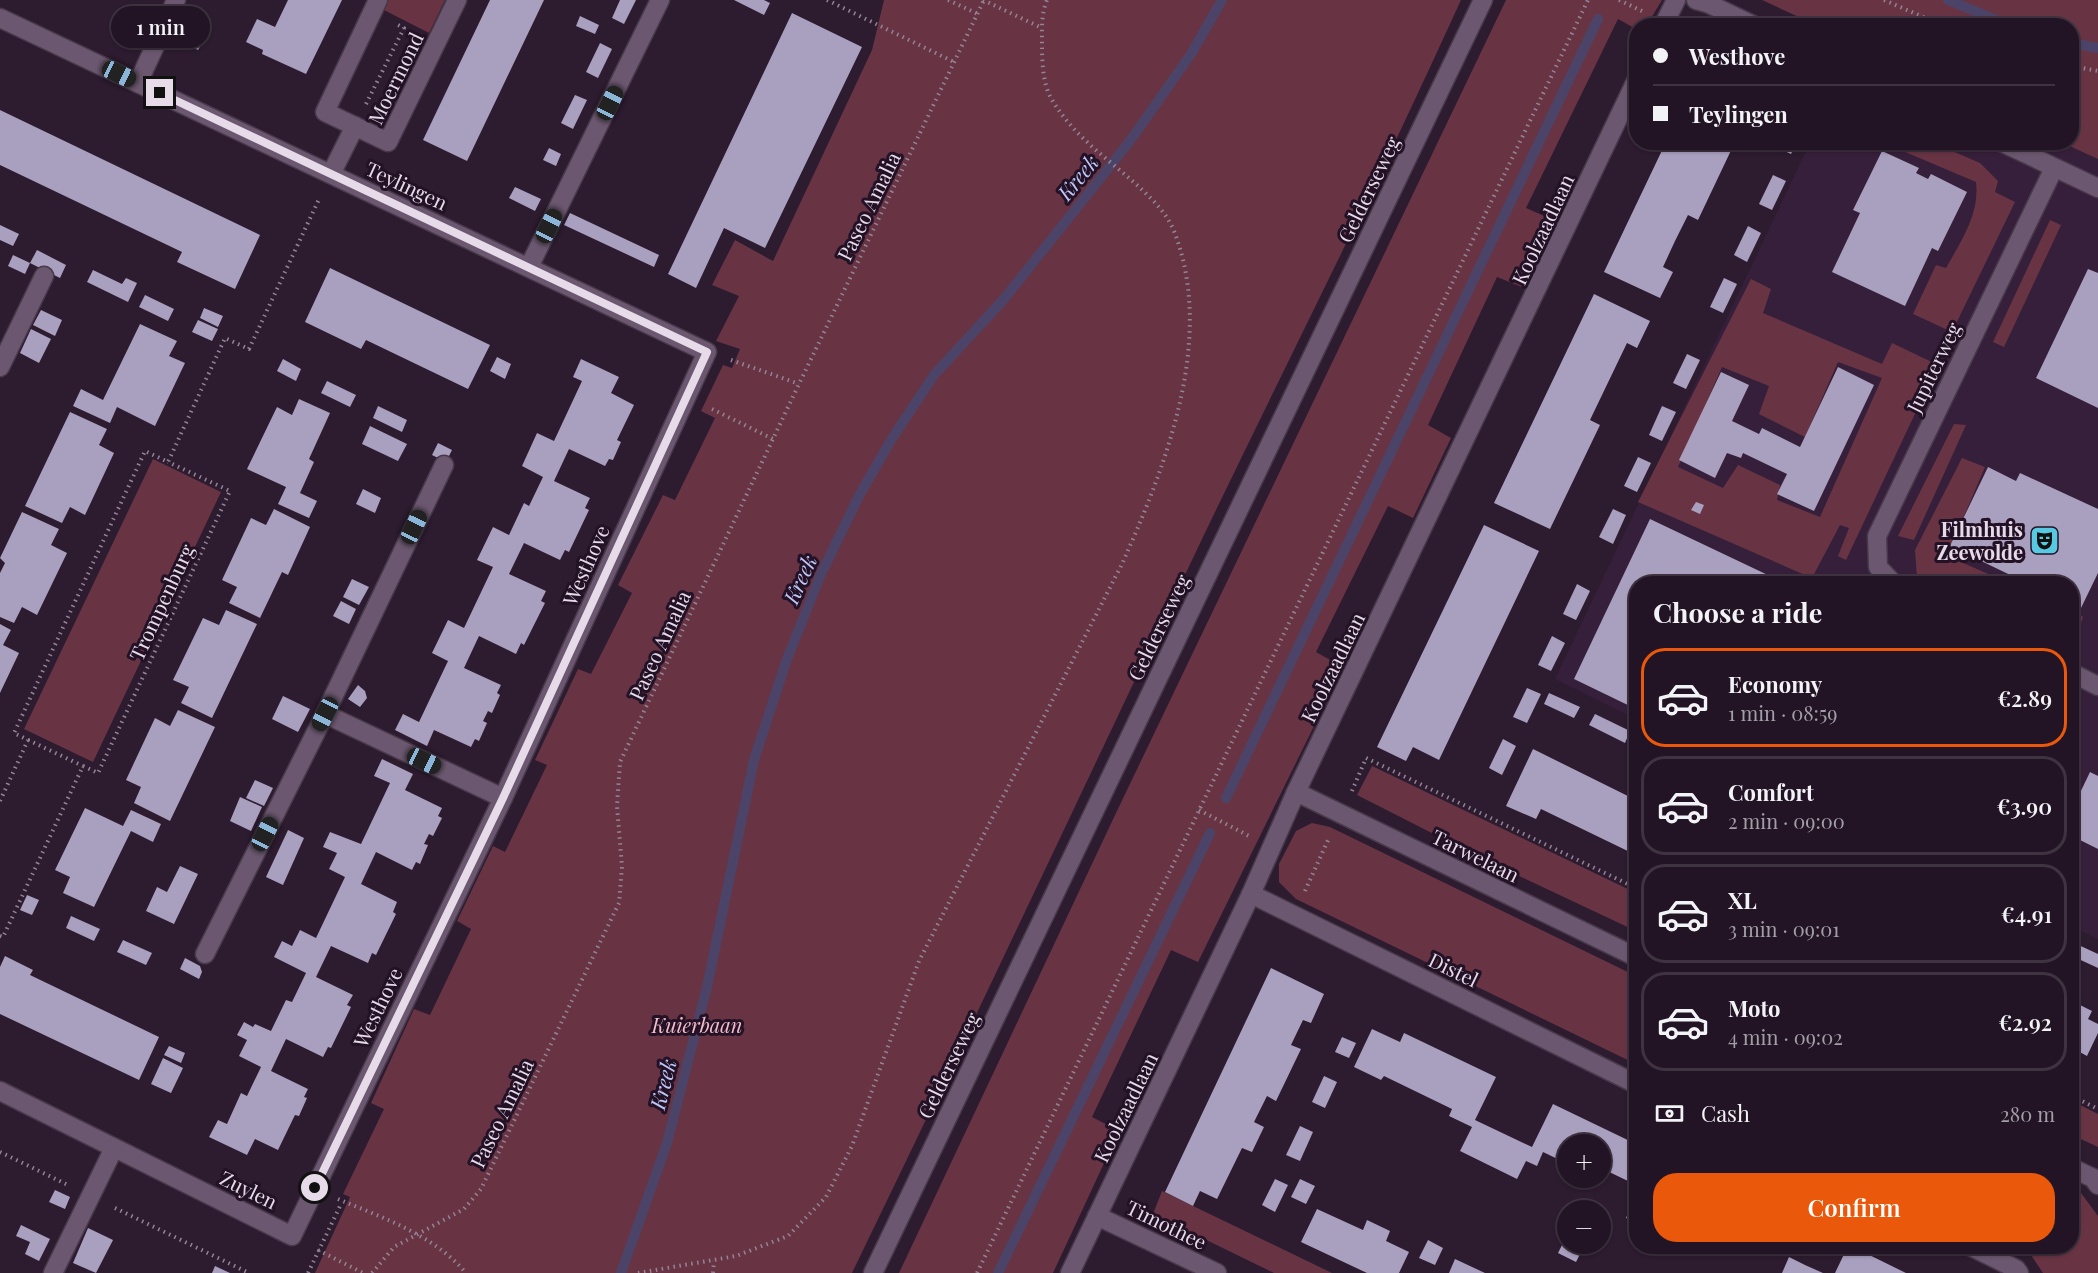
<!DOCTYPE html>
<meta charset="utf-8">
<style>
body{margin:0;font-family:"Playfair Display",serif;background:#2e2131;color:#f1f3f6;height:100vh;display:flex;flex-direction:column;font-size:22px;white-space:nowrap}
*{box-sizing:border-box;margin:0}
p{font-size:20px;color:#a29ea6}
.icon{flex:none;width:33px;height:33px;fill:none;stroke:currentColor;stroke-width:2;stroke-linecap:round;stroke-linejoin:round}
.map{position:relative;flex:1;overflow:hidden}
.drawer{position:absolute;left:1629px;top:576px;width:450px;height:678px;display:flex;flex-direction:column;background:#221424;border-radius:24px;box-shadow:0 2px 4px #0004,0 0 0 2px #3f3341}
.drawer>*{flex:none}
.top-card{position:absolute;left:1629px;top:18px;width:450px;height:132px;border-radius:24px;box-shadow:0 2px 4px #0004,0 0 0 2px #3f3341;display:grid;align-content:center;height:132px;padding:0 24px;background:#221424}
.controls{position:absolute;left:1557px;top:1134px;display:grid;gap:12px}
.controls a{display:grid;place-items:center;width:54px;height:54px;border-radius:50%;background:#221424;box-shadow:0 2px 4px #0004,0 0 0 2px #3f3341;font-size:30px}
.end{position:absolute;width:27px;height:27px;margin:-14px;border:8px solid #e7dbea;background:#111;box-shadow:0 0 0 3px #111}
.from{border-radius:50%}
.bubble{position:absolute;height:42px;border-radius:21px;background:#221424;box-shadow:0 2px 4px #0004,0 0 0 2px #3f3341;font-size:20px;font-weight:600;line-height:42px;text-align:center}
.car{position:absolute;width:18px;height:36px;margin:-18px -9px;border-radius:8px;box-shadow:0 0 4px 2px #0007;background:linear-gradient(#222 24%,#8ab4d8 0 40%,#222 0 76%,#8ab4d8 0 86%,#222 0)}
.top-card b{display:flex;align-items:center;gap:21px;height:57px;font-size:22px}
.top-card b+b{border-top:2px solid #3f3341}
.top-card i{width:15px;height:15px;background:#f1f3f6}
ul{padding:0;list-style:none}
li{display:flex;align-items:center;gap:18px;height:99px;margin:0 12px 9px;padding:0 12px;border:3px solid #3f3341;border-radius:24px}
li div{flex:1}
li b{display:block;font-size:22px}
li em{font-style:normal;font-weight:600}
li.active{border-color:#ea580c}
li>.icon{width:54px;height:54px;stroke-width:1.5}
h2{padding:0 24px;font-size:27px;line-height:72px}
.pay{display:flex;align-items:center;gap:15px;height:66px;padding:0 24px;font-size:22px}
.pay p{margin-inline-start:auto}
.cta{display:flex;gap:12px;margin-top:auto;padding:12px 24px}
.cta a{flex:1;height:69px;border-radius:24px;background:#ea580c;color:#fff;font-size:24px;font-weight:600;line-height:69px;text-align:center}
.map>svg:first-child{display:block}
.built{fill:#361f3a}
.green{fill:#683443;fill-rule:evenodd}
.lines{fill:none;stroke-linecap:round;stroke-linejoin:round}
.stream{stroke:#4c4468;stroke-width:10}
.building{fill:#a99fbe}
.minor-casing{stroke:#47384a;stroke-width:21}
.path{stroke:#938496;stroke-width:4;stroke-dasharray:1.5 4.5;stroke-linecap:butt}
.minor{stroke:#6b576f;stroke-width:18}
.route{stroke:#e7dbea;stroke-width:8}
.labels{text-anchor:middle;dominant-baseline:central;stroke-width:6;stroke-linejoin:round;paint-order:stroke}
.street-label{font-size:20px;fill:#e7dbea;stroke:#231226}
.poi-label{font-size:20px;font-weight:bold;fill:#e7dbea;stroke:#231226;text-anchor:end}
.park-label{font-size:20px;font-style:italic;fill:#f7bcca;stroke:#231226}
.water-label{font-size:21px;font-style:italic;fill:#bec5f7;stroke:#231226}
</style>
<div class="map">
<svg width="2098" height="1273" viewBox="0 0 2098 1273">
<rect width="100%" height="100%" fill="#2d1b30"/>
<!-- built -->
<path class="built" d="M2098 131V939L2072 927V584H1636V719L1555 679 1810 143 2072 142Z"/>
<!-- green -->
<g class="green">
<path d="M386 0H445L429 33 382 9Z"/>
<path d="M884 0H1461C1379 181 1289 358 1203 537 1086 782 971 1028 852 1273H315L350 1197 343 1194 384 1109 371 1103 414 1009 430 1015 471 929 457 921 493 846 505 852 547 765 535 760 578 669 591 674 632 593 618 585 663 495 675 500 715 418 701 411 723 365 732 368 740 349 716 341 739 296 712 285 735 240 773 261 872 50Z"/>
<path d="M1506 0H1662L1647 25 1636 26V29L1618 19 1526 208 1553 220 1522 287 1497 277 1428 425 1451 438 1413 518 1388 506 1316 652 1343 667 1198 962 1171 950 1092 1117 1119 1131 1053 1273H899L1116 813Z"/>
<path d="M1762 0H2098V159L2063 143 2072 142V26L1816 25Z"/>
<path d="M1884 143H1934L1980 163 1998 181 1995 192 2015 202 1952 332 1913 314 1936 265 1946 268C1961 241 1980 214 1976 182Z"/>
<path d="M2050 220 2061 225 2004 347 1993 342Z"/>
<path d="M1751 279 1771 289 1763 313 1882 364 1892 343 1938 365 1846 560 1838 556 1849 528 1840 525 1812 578 1638 502ZM1838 362 1882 378 1820 517 1777 500 1780 485 1738 465 1723 488 1678 467 1722 367 1769 386 1759 414 1805 437Z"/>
<path d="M1954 424 1966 425 1914 540 1898 536Z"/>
<path d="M1962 458 1985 467 1947 556 2009 583H1931L1917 577 1915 550Z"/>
<path d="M153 459 221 492 93 762 24 729Z"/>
<path d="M2072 611 2083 617 2072 649Z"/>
<path d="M1372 766 1636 893V931L1479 857 1357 795Z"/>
<path d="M1312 823 1330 827 1636 976V1064L1296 899 1279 882V864L1296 831Z"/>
<path d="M2072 1101 2098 1114V1147L2072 1135Z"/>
<path d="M2072 1188 2081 1193 2098 1216V1273H2043L2031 1255 2012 1247 2072 1246Z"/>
<path d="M1162 1191 1332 1273H1274L1153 1214Z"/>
</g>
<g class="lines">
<!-- stream -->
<g class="stream">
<path d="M1948 0 2011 26"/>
<path d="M2072 43 2098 48"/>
<path d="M1226 798 1598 19"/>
<path d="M621 1273 667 1143 707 987 754 760 787 659 821 574 859 496 891 440 934 375 1004 299 1130 141 1191 54 1222 0"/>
<path d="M998 1273 1210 833"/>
</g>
</g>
<!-- building -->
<g class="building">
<path d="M288 0H342L306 74 262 54 263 50 246 42 257 19 275 27Z"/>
<path d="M490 0H544L467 161 423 140Z"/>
<path d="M620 0H636L624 24 612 18Z"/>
<path d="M734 0H764L770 3 764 15Z"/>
<path d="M127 5 156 18 151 27 123 14Z"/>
<path d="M792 13 862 47 765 248 724 228 696 288 668 274Z"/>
<path d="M580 16 599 25 595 34 576 26Z"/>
<path d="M175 27 203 41 198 50 170 36Z"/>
<path d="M600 43 612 49 598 78 586 72Z"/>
<path d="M575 95 587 100 573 129 561 123Z"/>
<path d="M0 110 260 235 235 289 177 262 182 252 0 165Z"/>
<path d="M1666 142H1735L1698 220 1688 215 1675 241 1663 267 1673 272 1660 298 1604 272Z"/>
<path d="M1781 142H1797L1791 154 1778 148Z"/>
<path d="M549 148 561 154 556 166 543 160Z"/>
<path d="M1882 151 1919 168 1916 173 1928 179 1931 174 1967 192 1938 251 1932 248 1905 306 1832 272 1860 213 1853 210Z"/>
<path d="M1773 175 1786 181 1772 210 1759 204Z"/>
<path d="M515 187 541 199 535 211 509 198Z"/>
<path d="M570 213 659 255 654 267 564 225Z"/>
<path d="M0 225 19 234 13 246 0 240Z"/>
<path d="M1748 226 1761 233 1747 262 1734 255Z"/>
<path d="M37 250 66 265 60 278 30 263Z"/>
<path d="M13 255 30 263 25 274 8 266Z"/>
<path d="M330 268 490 345 468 389 366 340 361 349 305 322Z"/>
<path d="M2088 269 2098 273V408L2036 378Z"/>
<path d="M93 270 122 284 126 278 137 283 128 302 87 282Z"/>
<path d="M1724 278 1737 284 1723 313 1710 307Z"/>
<path d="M1594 294 1650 321 1637 348 1627 343 1590 420 1600 425 1550 529 1494 503Z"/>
<path d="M145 295 174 309 168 321 139 307Z"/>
<path d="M204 308 223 316 218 327 200 318Z"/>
<path d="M41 310 62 320 55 336 33 325Z"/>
<path d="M198 320 218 329 212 341 192 332Z"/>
<path d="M140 324 177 341 169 356 185 363 155 426 117 407 110 423 73 406 81 389 103 400Z"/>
<path d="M31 329 51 339 39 363 20 353Z"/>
<path d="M1687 354 1700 360 1686 389 1673 383Z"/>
<path d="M497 357 511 364 505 379 490 371Z"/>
<path d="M283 359 301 369 296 381 277 371Z"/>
<path d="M581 359 619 377 611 393 634 405 617 440 621 442 613 460 609 459 605 466 569 449 554 481 590 498 585 508 589 510 569 552 565 550 560 560 524 543 509 574 546 591 541 601 545 603 524 645 521 643 516 654 479 636 464 668 501 685 497 693 500 695 492 713 488 711 483 721 487 723 479 741 475 739 471 747 434 730 427 746 395 730 403 714 419 722 448 661 432 653 448 620 464 628 493 567 477 560 493 527 509 535 524 503 529 506 543 477 522 466 537 433 554 441 582 381 573 377Z"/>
<path d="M1838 367 1874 385 1814 511 1777 494 1787 474 1743 453 1741 458 1727 453 1715 478 1679 460 1721 372 1749 385 1732 421 1759 434 1762 428 1800 447Z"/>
<path d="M327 381 356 395 350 407 321 393Z"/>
<path d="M299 399 330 413 309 459 314 462 300 493 317 501 309 518 278 504 286 487 247 469 277 407 292 415Z"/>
<path d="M378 406 407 420 402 432 373 418Z"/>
<path d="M1662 406 1676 412 1662 441 1649 435Z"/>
<path d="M70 412 107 429 99 445 114 453 85 515 70 507 62 523 25 506Z"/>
<path d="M370 426 407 444 398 461 362 444Z"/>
<path d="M438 443 452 450 446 462 432 455Z"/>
<path d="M1638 457 1651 463 1637 492 1624 486Z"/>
<path d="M1988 467 2016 481 2020 473 2098 509V573L2081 608 2072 604V584H2029L1950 546Z"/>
<path d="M363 489 381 498 375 513 356 504Z"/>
<path d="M1696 502 1704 505 1700 514 1691 510Z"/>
<path d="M274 509 310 527 288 575 282 572 260 618 229 603 237 587 222 580 251 518 266 525Z"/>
<path d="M1613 509 1626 515 1613 544 1599 537Z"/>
<path d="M22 512 59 529 51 545 67 553 37 615 22 607 14 623 0 617V573L5 563 0 558Z"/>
<path d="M1650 519 1772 577 1770 581 1773 584H1636V709L1574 679Z"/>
<path d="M1484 525 1539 551 1439 760 1413 747 1406 761 1377 747Z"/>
<path d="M352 579 369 587 359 605 343 597Z"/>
<path d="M1577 584 1590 591 1576 620 1563 614Z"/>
<path d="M341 601 356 609 349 624 333 616Z"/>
<path d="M226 610 257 624 212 718 181 703 189 687 173 680 203 618 219 625Z"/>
<path d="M0 624 11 630 3 645 19 653 0 693Z"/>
<path d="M1552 636 1565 643 1551 671 1538 665Z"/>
<path d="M358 685 365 691 367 698 360 707 348 699Z"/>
<path d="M1527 688 1541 694 1527 723 1513 717Z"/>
<path d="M1549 693 1580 707 1574 718 1544 704Z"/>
<path d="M283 696 310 709 298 732 272 719Z"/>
<path d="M178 710 215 727 170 821 134 803 141 787 126 780 155 718 170 726Z"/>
<path d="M1595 714 1630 731 1625 743 1589 725Z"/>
<path d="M1503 739 1516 746 1502 775 1489 768Z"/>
<path d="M1533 749 1636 800V855L1541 809 1536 819 1506 806Z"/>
<path d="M382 759 413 774 405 790 442 808 438 816 442 818 433 836 429 834 424 844 428 845 420 864 416 862 412 870 376 852 361 884 397 902 393 912 396 914 376 955 372 953 368 963 331 946 316 977 353 995 347 1005 351 1007 331 1048 328 1047 323 1057 286 1039 271 1071 308 1089 304 1097 307 1098 299 1116 295 1115 293 1119 278 1150 255 1139 247 1155 209 1137 218 1120 227 1124 241 1093 247 1096 261 1067 239 1056 247 1040 237 1035 244 1022 253 1027 255 1024 271 1031 286 1000 292 1002 306 973 274 957 282 941 292 946 300 930 316 938 345 877 329 869 337 853 323 847 330 832 361 844 390 783 374 776Z"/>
<path d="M2090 772 2098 776V849L2080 840 2072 858V791L2079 795Z"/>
<path d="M255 780 273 788 264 806 246 798Z"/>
<path d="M240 797 262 807 251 831 230 821Z"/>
<path d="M85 808 123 826 131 810 161 824 153 842 131 831 94 907 63 893 70 877 55 870Z"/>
<path d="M288 830 304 838 283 885 266 877Z"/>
<path d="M180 866 198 874 174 924 146 911 157 887 167 892Z"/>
<path d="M27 895 39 900 32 915 20 910Z"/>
<path d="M71 916 100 929 94 941 66 928Z"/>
<path d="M123 940 152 953 146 965 117 952Z"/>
<path d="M2072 942 2098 954V968L2072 956Z"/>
<path d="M5 956 33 970 30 975 159 1037 139 1080 0 1014V967Z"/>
<path d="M185 958 200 966 202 972 199 979 180 969Z"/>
<path d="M1271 968 1324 994 1311 1023 1303 1020 1291 1045 1301 1049 1276 1101 1267 1096 1254 1122 1264 1127 1252 1152 1242 1148 1217 1199 1200 1191 1193 1206 1165 1192Z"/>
<path d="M2072 1001 2092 1011 2088 1019 2098 1024V1033L2087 1056 2074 1049 2072 1053Z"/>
<path d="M1372 1029 1400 1042 1404 1033 1496 1077 1475 1120 1532 1147 1553 1104 1636 1144V1164L1628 1181 1605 1170 1600 1180V1144H1568V1164L1543 1152 1537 1166 1526 1161 1517 1179 1460 1151 1472 1127 1449 1116 1452 1109 1384 1076 1381 1080 1354 1067Z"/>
<path d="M1342 1037 1356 1043 1349 1058 1335 1052Z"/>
<path d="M169 1046 185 1053 181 1063 164 1055Z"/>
<path d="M163 1058 183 1068 171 1093 151 1084Z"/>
<path d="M1324 1076 1337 1082 1325 1108 1312 1102Z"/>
<path d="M1300 1126 1313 1132 1300 1161 1286 1155Z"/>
<path d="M1275 1179 1288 1185 1275 1212 1262 1205Z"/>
<path d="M1300 1179 1315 1186 1306 1204 1291 1197Z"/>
<path d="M55 1190 70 1197 65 1209 49 1202Z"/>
<path d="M1636 1197V1223L1626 1218Z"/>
<path d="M1317 1209 1363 1230 1367 1220 1390 1231 1386 1241 1409 1252 1399 1273H1367L1301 1242Z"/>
<path d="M21 1225 50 1239 39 1261 25 1254 30 1242 16 1236Z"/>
<path d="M88 1228 113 1240 96 1273 73 1263Z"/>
<path d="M1565 1239 1568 1240V1244H1574L1583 1248 1576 1262 1558 1253Z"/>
<path d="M1428 1240 1443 1248 1435 1265 1419 1258Z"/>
<path d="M1848 1246H1851L1906 1273H1835Z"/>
<path d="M1789 1257 1805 1265 1823 1273H1782Z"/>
<path d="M1455 1259 1485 1273H1449Z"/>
<path d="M215 1266 230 1273H212Z"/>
</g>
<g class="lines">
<defs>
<g id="minor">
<path d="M378 0 325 112 388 142 457 0"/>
<path d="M1696 0 1707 3 1755 26"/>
<path d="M0 18 707 352 503 798 292 1236 0 1091"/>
<path d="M1663 26 1676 0"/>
<path d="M138 83 176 0"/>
<path d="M2001 142 2098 188"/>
<path d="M331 174 355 126"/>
<path d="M529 267 660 0"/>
<path d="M0 367 44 276"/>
<path d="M1894 584 1878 567 1877 536 2054 168"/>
<path d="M2072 673 2098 686"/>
<path d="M325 714 503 798"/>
<path d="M1296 792 1636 957"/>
<path d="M1251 894 1636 1084"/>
<path d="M205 954 325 714 444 465"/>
<path d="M2072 1168 2093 1178 2098 1185"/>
<path d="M1097 1216 1217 1273"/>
<path d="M1970 1246 2016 1269 2019 1273"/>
<path d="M53 1273 114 1148"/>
<path d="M873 1273 1483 0"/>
<path d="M1070 1273 1251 894 1296 792 1636 81"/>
</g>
</defs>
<!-- minor casing -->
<use href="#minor" class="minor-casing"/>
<!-- path -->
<g class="path">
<path d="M827 0 954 62"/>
<path d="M948 0 978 14"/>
<path d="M983 0 1042 28"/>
<path d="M1619 0 1642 11"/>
<path d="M1884 0 1944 26"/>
<path d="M2072 66 2098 71"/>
<path d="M366 104 404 28 396 24"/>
<path d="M731 360 799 384"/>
<path d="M712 409 773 439"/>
<path d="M28 740 83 766"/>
<path d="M1352 791 1366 758 1636 888"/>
<path d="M0 801 28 740 14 733 145 451 168 462 225 338 249 349 320 197"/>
<path d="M1199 810 1249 836"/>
<path d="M1305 891 1329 838"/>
<path d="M0 936 3 937 83 766 98 773 230 491 168 462"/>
<path d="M2072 1096 2098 1109"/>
<path d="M0 1152 68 1185"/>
<path d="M338 1199C383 1218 434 1235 466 1273"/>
<path d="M115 1208 249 1273"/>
<path d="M318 1250 363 1273"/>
<path d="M308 1273 341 1204"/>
<path d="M372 1273 394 1247 464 1209 481 1189 619 903 622 867 617 806 620 762 799 384 984 0"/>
<path d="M638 1273 736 1256 788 1236 826 1197 852 1146 919 961 1122 564C1166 465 1216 339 1174 231 1166 212 1152 199 1137 185 1107 158 1072 135 1051 98 1043 84 1042 62 1042 45 1042 30 1041 14 1047 0"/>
<path d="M713 1273 714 1261"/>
<path d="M977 1273 1588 0"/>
</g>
<!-- minor -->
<use href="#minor" class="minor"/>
</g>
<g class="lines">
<!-- route -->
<path class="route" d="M160 93 707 352 503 798 315 1188"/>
</g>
<!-- icons -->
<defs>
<symbol id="theatre-square" viewBox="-11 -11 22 22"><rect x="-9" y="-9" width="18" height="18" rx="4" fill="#57c9e2" stroke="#231226"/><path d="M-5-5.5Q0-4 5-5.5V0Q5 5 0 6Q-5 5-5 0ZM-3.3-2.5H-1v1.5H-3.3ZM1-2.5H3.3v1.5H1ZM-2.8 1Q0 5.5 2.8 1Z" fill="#111"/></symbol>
</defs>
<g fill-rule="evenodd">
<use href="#theatre-square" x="2028" y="524" width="33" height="33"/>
</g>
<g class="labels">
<!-- street labels -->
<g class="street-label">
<text transform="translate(395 78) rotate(-64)">Moermond</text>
<text transform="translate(407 185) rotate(25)">Teylingen</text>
<text transform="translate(1368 189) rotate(-64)">Gelderseweg</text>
<text transform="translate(868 206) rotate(-64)">Paseo Amalia</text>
<text transform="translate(1542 229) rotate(-65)">Koolzaadlaan</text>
<text transform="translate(1933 367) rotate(-64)">Jupiterweg</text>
<text transform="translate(585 565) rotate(-66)">Westhove</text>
<text transform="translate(161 602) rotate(-65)">Trompenburg</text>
<text transform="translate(1158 627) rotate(-64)">Gelderseweg</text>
<text transform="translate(659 645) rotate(-65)">Paseo Amalia</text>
<text transform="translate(1332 667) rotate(-64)">Koolzaadlaan</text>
<text transform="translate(1476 855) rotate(26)">Tarwelaan</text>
<text transform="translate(1454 969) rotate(26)">Distel</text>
<text transform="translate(377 1007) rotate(-64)">Westhove</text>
<text transform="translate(948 1065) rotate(-64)">Gelderseweg</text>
<text transform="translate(1125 1107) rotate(-64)">Koolzaadlaan</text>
<text transform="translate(501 1113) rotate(-64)">Paseo Amalia</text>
<text transform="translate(249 1189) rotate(26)">Zuylen</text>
<text transform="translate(1167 1224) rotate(26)">Timothee</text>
</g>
<!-- poi labels -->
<g class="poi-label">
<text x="2023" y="528">Filmhuis<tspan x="2023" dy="23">Zeewolde</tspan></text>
</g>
<!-- park labels -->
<g class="park-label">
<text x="697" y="1024">Kuierbaan</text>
</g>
<!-- water labels -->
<g class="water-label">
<text transform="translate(1077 177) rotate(-51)">Kreek</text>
<text transform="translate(799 579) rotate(-66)">Kreek</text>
<text transform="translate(662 1084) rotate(-76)">Kreek</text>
</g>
</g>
</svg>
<div class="controls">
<a>+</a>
<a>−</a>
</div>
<i class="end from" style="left:315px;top:1188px"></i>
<i class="end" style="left:160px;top:93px"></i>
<div class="bubble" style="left:111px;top:6px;width:99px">1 min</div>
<i class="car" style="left:119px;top:74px;rotate:115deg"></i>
<i class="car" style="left:610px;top:103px;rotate:26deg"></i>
<i class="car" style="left:549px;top:226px;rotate:26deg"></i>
<i class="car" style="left:414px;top:527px;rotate:25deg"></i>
<i class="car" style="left:325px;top:714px;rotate:207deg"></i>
<i class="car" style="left:424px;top:761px;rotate:115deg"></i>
<i class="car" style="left:265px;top:834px;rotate:27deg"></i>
<div class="top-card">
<b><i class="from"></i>Westhove</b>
<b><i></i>Teylingen</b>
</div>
<section class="drawer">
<h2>Choose a ride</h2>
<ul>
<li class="active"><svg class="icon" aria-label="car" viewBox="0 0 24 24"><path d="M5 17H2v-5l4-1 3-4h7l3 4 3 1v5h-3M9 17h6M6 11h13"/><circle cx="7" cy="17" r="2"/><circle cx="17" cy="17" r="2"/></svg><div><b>Economy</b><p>1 min · 08:59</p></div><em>€2.89</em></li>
<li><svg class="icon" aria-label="car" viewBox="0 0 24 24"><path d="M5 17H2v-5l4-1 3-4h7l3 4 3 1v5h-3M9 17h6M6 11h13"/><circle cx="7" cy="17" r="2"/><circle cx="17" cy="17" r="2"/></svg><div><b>Comfort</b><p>2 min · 09:00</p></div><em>€3.90</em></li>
<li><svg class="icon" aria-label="car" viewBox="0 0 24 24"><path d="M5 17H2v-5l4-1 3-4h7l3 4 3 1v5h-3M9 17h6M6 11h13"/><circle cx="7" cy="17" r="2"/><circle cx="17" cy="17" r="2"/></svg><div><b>XL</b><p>3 min · 09:01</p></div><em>€4.91</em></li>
<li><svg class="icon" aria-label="car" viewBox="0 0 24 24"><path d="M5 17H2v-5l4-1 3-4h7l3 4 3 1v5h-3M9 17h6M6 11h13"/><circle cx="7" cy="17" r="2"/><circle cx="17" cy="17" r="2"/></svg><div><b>Moto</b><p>4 min · 09:02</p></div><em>€2.92</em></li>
</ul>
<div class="pay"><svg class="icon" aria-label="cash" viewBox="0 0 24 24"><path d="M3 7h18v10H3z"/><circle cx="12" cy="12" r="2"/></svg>Cash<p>280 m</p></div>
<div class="cta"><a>Confirm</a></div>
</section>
</div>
